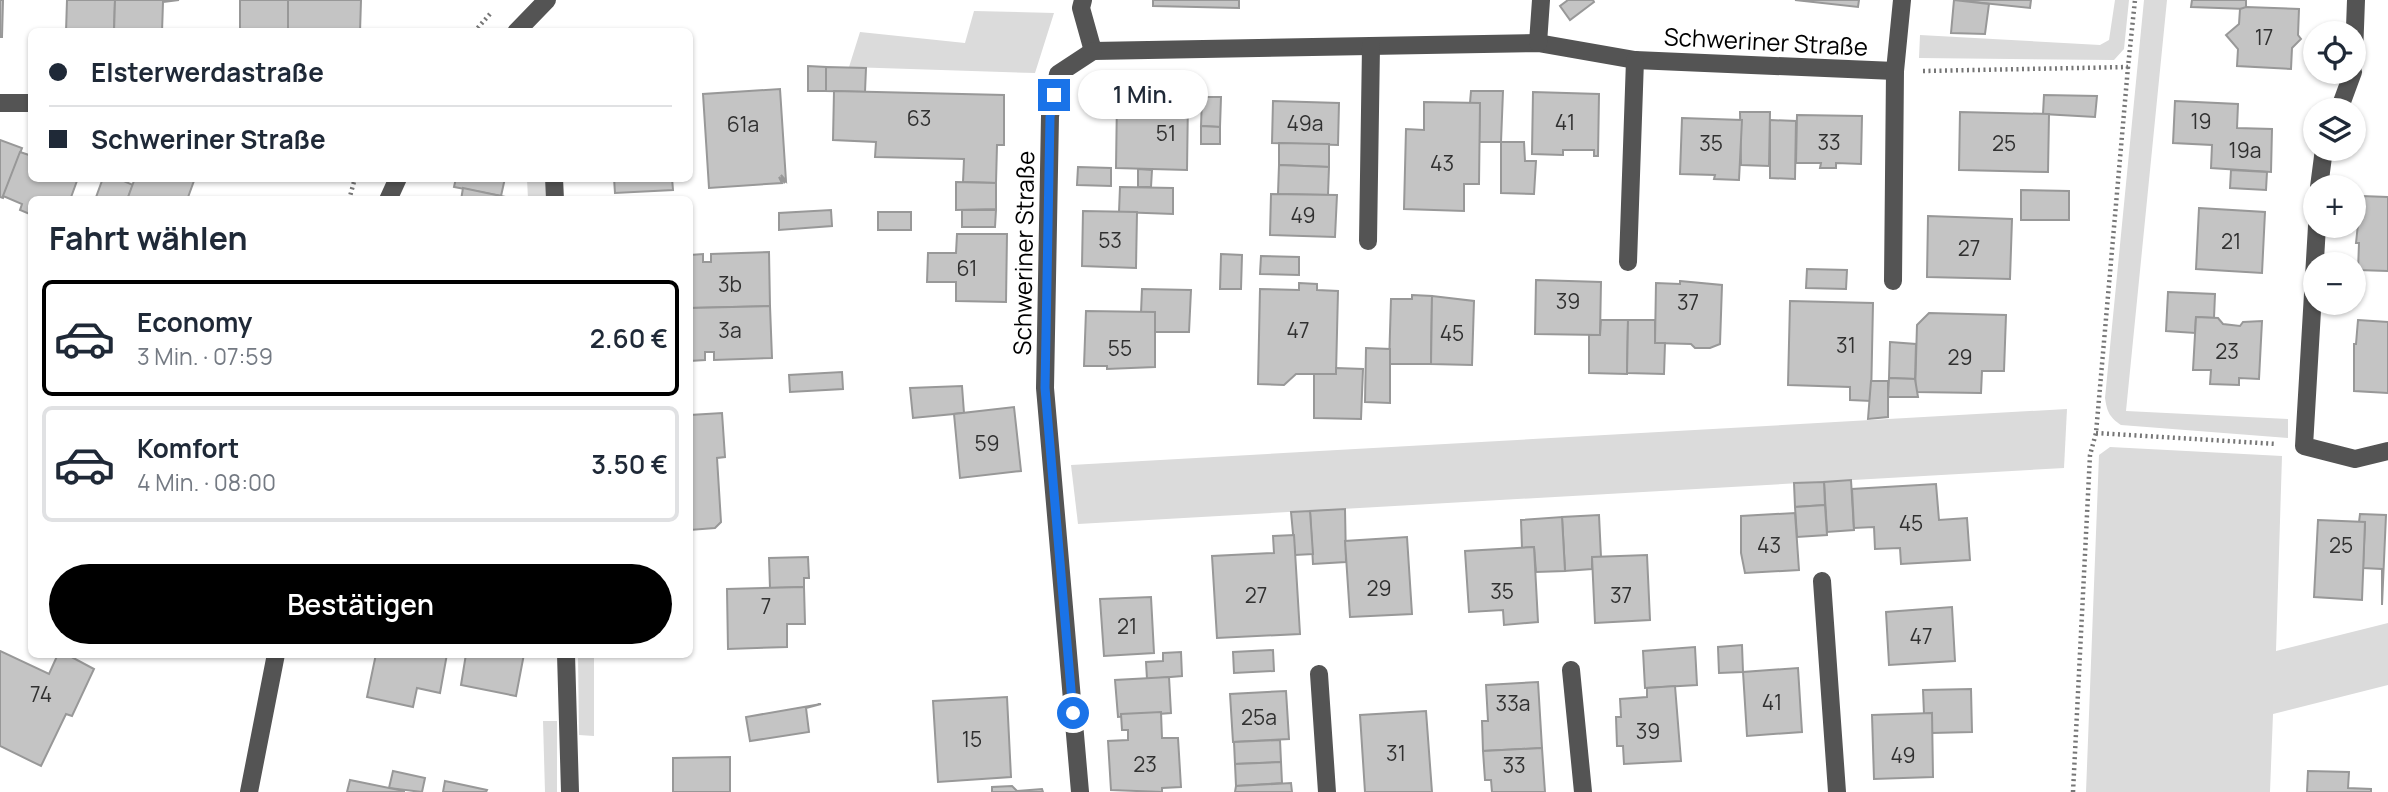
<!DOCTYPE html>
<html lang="de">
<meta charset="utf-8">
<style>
body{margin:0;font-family:Manrope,sans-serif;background:#f2f2f3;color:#1f2937;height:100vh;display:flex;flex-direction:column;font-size:26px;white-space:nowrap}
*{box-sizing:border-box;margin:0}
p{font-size:23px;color:#747a83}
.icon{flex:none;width:38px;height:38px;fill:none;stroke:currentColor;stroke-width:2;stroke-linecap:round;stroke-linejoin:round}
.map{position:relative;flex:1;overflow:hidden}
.details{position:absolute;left:28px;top:196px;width:665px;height:462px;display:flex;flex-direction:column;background:#fff;border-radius:10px;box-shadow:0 2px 5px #0004}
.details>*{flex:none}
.guide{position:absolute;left:28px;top:28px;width:665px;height:154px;border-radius:10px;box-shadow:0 2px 5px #0004;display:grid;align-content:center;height:154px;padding:0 21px;background:#fff}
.buttons{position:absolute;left:2303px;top:21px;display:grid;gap:14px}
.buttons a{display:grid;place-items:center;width:63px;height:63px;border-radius:50%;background:#fff;box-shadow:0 2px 5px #0004;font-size:35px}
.end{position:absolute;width:32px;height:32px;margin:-16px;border:9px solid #1a73e8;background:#fff;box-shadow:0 0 0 4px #fff}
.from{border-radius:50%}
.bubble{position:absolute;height:49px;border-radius:24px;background:#fff;box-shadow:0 2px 5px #0004;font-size:23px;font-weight:600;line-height:49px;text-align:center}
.guide b{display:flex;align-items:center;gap:24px;height:66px;font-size:26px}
.guide b+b{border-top:2px solid #e0e1e3}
.guide i{width:18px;height:18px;background:#1f2937}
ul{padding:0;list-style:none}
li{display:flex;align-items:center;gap:21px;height:116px;margin:0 14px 10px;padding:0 7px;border:4px solid #e0e1e3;border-radius:10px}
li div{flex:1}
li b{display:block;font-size:26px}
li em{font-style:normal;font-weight:600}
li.selected{border-color:#000}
li>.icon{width:63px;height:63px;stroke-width:1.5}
h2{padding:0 21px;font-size:32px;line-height:84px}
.primary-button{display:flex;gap:14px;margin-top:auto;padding:14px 21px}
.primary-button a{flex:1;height:80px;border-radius:42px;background:#000;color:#fff;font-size:28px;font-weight:600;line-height:80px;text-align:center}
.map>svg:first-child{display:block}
.green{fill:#dbdbdb}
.building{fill:#c4c4c4;stroke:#989898;stroke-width:2}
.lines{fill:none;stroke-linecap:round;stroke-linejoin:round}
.path{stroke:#767676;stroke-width:4.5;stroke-dasharray:2 3.5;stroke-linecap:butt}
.minor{stroke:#545454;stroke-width:18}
.route{stroke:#1a73e8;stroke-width:9}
.labels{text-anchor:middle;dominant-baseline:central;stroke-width:7;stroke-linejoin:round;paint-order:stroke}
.number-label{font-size:21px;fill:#313131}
.street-label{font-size:24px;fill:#000;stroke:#fff}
</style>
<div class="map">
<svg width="2388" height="792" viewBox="0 0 2388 792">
<rect width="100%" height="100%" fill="#fff"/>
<!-- green -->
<g class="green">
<path d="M2115 0H2129L2124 49 2114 60 1919 58 1920 35 2100 45 2109 40Z"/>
<path d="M2144 0H2167L2126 411 2288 419V438L2121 425C2109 417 2107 411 2105 398Z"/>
<path d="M974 11 1054 13 1035 73 849 67 860 32 965 43Z"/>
<path d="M527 179H545L546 199H528Z"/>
<path d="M2067 409 2064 468 1078 524 1071 465Z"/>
<path d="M2110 447 2282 456 2276 651 2388 623V685L2273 714 2270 792H2086L2099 455Z"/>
<path d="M578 655H594V736L579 735Z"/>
<path d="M543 721H557V792H545Z"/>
</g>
<!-- building -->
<g class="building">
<path d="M0 0H3L2 37H0Z"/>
<path d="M67 0H115L114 32H66Z"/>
<path d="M115 0H179L163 2 162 32H114Z"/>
<rect x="240" y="0" width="48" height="32"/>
<path d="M288 0H361L360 32H288Z"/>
<path d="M1153 0H1239V8L1153 6Z"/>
<path d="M1568 0H1593L1594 2 1570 20 1560 6Z"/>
<path d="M1795 0H1859L1858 7Z"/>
<path d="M1954 0H2031L2030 8Z"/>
<path d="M1954 0 1989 4 1985 34 1951 33Z"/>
<path d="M2192 0H2246V9L2191 7Z"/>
<path d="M2246 7 2299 9 2298 35 2301 39 2292 48 2291 69 2237 66 2238 49 2226 35 2239 24 2240 9Z"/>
<path d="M808 66 826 67V91H808Z"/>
<path d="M826 67 866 68 865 92 826 91Z"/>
<path d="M780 89 786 181 781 175 785 183 779 177 782 183 709 188 703 94Z"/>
<path d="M834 91 1004 95V145H997L996 183 963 182 964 159 875 157 876 142 833 140Z"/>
<path d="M1471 91H1503L1501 142H1479L1480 103H1470Z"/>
<path d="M1533 92 1599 94 1598 156H1594V150H1563V155L1532 154Z"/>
<path d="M2044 95 2097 96 2095 117 2043 114Z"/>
<path d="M1202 97H1221L1220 127 1201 126Z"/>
<path d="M1117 98 1188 99 1187 170 1116 168Z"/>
<path d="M1273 101 1339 103 1338 145 1272 143Z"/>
<path d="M2175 101 2238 104 2237 128 2272 129 2271 172 2211 168 2212 145 2173 143Z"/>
<path d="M1424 102 1480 103 1479 184H1464V211L1404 209 1406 129 1424 130Z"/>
<path d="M1740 112H1770L1769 166 1741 165Z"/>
<path d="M1960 112 2049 114 2048 172 1959 170Z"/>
<path d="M1797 115 1862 116 1861 164 1836 163V168H1820L1821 163H1796Z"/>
<path d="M1682 118 1742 120 1739 180 1714 179 1715 175 1680 174Z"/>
<path d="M1770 120 1796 121 1795 179 1770 178Z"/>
<path d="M1201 126 1220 127V144H1201Z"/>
<path d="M0 140 22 148 3 198 0 197Z"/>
<path d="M1501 142H1524L1525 161H1536L1534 194 1501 193Z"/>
<path d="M1279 143 1329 144V167L1279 165Z"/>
<path d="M20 152 32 156V178H78L70 200H32V215L20 210 22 204 3 196Z"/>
<path d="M1279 165 1329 167 1328 195 1278 194Z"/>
<path d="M1078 167 1111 168V186L1077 185Z"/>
<path d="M1138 169 1152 170 1151 187H1138Z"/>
<path d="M2231 170 2267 172 2266 190 2230 188Z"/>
<path d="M103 178H117L133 185 127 200H95Z"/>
<path d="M135 178H195L187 200H127Z"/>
<path d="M456 178H505L501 196 454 187Z"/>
<path d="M614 178H672L673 190 615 193Z"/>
<path d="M956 182 996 183V209L956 210Z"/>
<path d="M1120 187 1173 188V214L1119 212Z"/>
<path d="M463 188 501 196 519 200H461Z"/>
<path d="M2021 190 2069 191V220H2021Z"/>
<path d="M1271 194 1337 195 1335 237 1270 235Z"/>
<path d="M2361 196 2388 197V271L2358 270 2359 243H2356Z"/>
<path d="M2199 208 2265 212 2262 273 2196 269Z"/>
<path d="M831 210 832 226 779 230V213Z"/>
<path d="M962 210H996L995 227H962Z"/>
<path d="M1083 211 1137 212 1136 268 1082 266Z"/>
<rect x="878" y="212" width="33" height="18"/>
<path d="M1928 216 2012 219 2010 279 1927 277Z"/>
<path d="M957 234H1007L1006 302 956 301V282H927L928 253H956Z"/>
<path d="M769 252 770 306 690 308V255L703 254V262H711V254Z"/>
<path d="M1221 254 1242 255 1241 289H1220Z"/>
<path d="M1261 256 1299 257V275L1260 274Z"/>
<path d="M1807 269 1847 270 1846 289 1806 288Z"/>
<path d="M1536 280 1601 282 1600 335 1535 334Z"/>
<path d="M1680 281 1722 285 1720 344 1710 348H1695L1691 344 1655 343 1656 283 1680 284Z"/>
<path d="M1299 283 1317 284V290L1338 291 1336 374H1296L1284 385 1258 384 1260 289 1299 290Z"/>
<path d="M1142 289 1191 290 1189 332H1155V312L1141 313Z"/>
<path d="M2168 292 2215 294 2214 318 2196 317 2195 333 2166 331Z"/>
<path d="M1412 295 1432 296 1431 364H1389L1391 299H1412Z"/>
<path d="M1432 296 1474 301 1472 365 1431 364Z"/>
<path d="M1790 301 1873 303 1871 401 1850 400V387L1788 385Z"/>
<path d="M770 306 772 358 714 360V352H705V360L690 361V308Z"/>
<path d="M1086 311 1155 312V367L1107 369V366H1084Z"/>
<path d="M1929 313 2006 315 2004 371H1982L1981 393 1915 392 1917 325Z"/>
<path d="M2196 317 2218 318 2223 324 2240 326 2243 322 2262 321 2259 379 2239 378V385L2210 384 2211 370H2193Z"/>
<path d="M1601 320H1628L1627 374 1589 373V335H1600Z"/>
<path d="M1628 320H1655V343H1665L1664 374 1627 373Z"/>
<path d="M2358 320 2388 322V393L2354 391V344H2356Z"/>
<path d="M1890 342 1916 344 1915 379 1889 378Z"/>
<path d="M1366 348 1390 349V403L1365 402Z"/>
<path d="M1336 368 1363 369 1361 419 1314 418V374H1336Z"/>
<path d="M842 372 843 389 790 392 789 375Z"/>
<path d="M1889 378 1915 379 1918 397H1888Z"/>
<path d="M1871 381H1888V417L1868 419Z"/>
<path d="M962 386 964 413 913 418 910 388Z"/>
<path d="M1014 407 1021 471 960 478 954 414Z"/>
<path d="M722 413 725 457 717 458 721 522 715 528 690 530V415Z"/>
<path d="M1851 480 1854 530 1827 532 1824 482Z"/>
<path d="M1824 482 1825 505 1795 507 1794 483Z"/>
<path d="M1936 484 1939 520 1967 518 1970 560 1901 564 1900 548 1875 549 1874 527 1854 528 1852 489Z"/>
<path d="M1825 505 1827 535 1797 537 1795 507Z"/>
<path d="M1345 509 1346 562 1313 564 1310 511Z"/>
<path d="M1310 511 1313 554 1295 555 1291 512Z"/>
<path d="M1795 513 1799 570 1745 573 1741 553V516Z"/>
<path d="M2360 514 2386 515 2382 605V569L2363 568 2365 522H2359Z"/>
<path d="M1599 515 1601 557H1592V569L1565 571 1562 517Z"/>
<path d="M1562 517 1565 571 1536 572 1534 547 1522 548 1521 520Z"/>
<path d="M2318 520 2365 522 2362 600 2314 597Z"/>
<path d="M1294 535 1300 634 1217 638 1212 556 1274 553 1273 536Z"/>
<path d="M1407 537 1412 614 1350 617 1345 541Z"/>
<path d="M1534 547 1538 622 1504 625 1503 610 1469 612 1465 551Z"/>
<path d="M1647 555 1650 620 1595 623 1592 557Z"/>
<path d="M808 557 809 578H804V587L770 588 769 558Z"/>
<path d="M804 587 805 624H787V647L728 649 727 589Z"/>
<path d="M1151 597 1154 653 1104 656 1100 599Z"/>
<path d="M1952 607 1955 661 1889 665 1886 612Z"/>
<path d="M1742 645 1743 672 1719 673 1718 647Z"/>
<path d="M1695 647 1697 685 1645 688 1643 651Z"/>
<path d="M1273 650 1274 671 1234 673 1233 652Z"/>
<path d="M0 651 49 674 58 654H66L94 669 72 716 66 714 41 766 0 746Z"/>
<path d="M1181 652 1182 676 1147 679 1146 662 1163 661V653Z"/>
<path d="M376 654H447L440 693 417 688 413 707 367 697Z"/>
<path d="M466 654H524L516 696 461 685Z"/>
<path d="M1798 668 1802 732 1747 736 1743 672Z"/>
<path d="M1169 677 1171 713 1118 717 1115 680Z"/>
<path d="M1538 682 1542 748 1483 751 1482 721H1488L1486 685Z"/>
<path d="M1675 686 1681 761 1624 764 1623 746H1617L1616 717H1621L1620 699 1647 697V688Z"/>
<path d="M1971 689 1972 732 1932 733V713L1924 714 1923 690Z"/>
<path d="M1286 691 1289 739 1233 742 1230 694Z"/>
<path d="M1007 697 1011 777 938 782 933 701Z"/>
<path d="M821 704 806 708 809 732 750 741 746 717Z"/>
<path d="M1426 711 1432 792H1365L1360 715Z"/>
<path d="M1161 712 1162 738H1178L1181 787 1162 788V792L1111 790 1108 741 1128 740V730H1122L1121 714Z"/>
<path d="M1932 713 1933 777 1874 779 1872 715Z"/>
<path d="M1280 740 1281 762 1235 764 1234 742Z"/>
<path d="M1542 748 1545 792H1492L1491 780H1485L1483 751Z"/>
<path d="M730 757V792H673V758Z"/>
<path d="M1281 762 1282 783 1236 786 1235 764Z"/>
<path d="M393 771 425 778 422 792 389 788Z"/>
<path d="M2308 771 2349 772 2348 788 2371 789V792H2307Z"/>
<path d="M350 780 404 791V792H347Z"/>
<path d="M445 781 487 790 486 792H443Z"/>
<path d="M1291 783 1292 792H1235L1236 786Z"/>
<path d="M1012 786 1017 791 1042 789 1043 792H992V787Z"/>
</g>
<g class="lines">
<!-- path -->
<g class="path">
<path d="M474 32 490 14"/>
<path d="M1923 71 2128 67 2135 0"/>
<path d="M349 200 355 178"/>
<path d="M2096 433 2277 444"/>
<path d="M2073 792 2090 455 2096 433 2128 67"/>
</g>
<!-- minor -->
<g class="minor">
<path d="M1083 0 1081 8 1093 51 1538 43 1635 60 1895 71"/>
<path d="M516 32 547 0"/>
<path d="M1538 43 1541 0"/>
<path d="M2354 55 2356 0"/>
<path d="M0 103H32"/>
<path d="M2339 110 2353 72"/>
<path d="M554 178 555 200"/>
<path d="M2319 187 2324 149"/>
<path d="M388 200 398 178"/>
<path d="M2317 226 2304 446 2355 459 2388 451"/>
<path d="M1368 241 1371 46"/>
<path d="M1628 262 1635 60"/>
<path d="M1893 281 1895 71 1902 0"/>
<path d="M1822 581 1837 792"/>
<path d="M566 654 570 792"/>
<path d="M1571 670 1583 792"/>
<path d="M1319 674 1327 792"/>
<path d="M249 792 276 654"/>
<path d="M1080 792 1045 388 1050 116 1058 74 1093 51"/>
</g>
</g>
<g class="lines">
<!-- route -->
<path class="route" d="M1054 95 1050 117 1045 388 1073 713"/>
</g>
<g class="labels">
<!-- number labels -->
<g class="number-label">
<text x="2264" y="37">17</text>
<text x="919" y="118">63</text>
<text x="2201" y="121">19</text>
<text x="1565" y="122">41</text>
<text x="1305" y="123">49a</text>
<text x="743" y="124">61a</text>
<text x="1166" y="133">51</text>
<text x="1829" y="142">33</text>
<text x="1711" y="143">35</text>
<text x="2004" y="143">25</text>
<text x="2245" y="150">19a</text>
<text x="1442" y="163">43</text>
<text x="1303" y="215">49</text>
<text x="1110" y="240">53</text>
<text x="2231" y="241">21</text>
<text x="1969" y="248">27</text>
<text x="967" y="268">61</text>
<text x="730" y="284">3b</text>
<text x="1568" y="301">39</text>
<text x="1688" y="302">37</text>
<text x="730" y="330">3a</text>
<text x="1298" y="330">47</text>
<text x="1452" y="333">45</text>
<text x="1846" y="345">31</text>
<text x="1120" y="348">55</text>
<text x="2227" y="351">23</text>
<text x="1960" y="357">29</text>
<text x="987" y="443">59</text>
<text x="1911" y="523">45</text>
<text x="1769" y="545">43</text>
<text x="2341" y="545">25</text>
<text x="1379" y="588">29</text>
<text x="1502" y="591">35</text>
<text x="1256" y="595">27</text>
<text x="1621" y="595">37</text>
<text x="766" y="606">7</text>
<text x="1127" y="626">21</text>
<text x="1921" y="636">47</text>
<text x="41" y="694">74</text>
<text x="1772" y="702">41</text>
<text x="1513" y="703">33a</text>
<text x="1259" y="717">25a</text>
<text x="1648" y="731">39</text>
<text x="972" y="739">15</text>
<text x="1396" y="753">31</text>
<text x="1903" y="755">49</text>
<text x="1145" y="764">23</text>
<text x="1514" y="765">33</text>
</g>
<!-- street labels -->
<g class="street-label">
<text transform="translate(1766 41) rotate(3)">Schweriner Straße</text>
<text transform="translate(1023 253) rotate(-89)">Schweriner Straße</text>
</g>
</g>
</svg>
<div class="buttons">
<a><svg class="icon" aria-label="locate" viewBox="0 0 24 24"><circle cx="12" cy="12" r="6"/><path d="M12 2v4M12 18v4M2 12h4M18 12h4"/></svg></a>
<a><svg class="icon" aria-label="layers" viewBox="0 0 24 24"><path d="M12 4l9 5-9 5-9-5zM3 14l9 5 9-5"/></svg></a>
<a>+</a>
<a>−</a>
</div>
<i class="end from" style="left:1073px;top:713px"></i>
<i class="end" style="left:1054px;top:95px"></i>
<div class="bubble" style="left:1078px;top:70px;width:130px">1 Min.</div>
<div class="guide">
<b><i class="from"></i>Elsterwerdastraße</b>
<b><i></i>Schweriner Straße</b>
</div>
<section class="details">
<h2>Fahrt wählen</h2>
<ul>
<li class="selected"><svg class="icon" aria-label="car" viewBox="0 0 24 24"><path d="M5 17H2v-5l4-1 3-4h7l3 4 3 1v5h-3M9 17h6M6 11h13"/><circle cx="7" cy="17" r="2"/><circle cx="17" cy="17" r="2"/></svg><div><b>Economy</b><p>3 Min. · 07:59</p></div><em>2.60 €</em></li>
<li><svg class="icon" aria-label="car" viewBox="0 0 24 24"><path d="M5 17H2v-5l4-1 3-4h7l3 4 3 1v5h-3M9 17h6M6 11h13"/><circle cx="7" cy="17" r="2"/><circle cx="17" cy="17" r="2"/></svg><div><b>Komfort</b><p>4 Min. · 08:00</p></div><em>3.50 €</em></li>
</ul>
<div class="primary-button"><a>Bestätigen</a></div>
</section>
</div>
